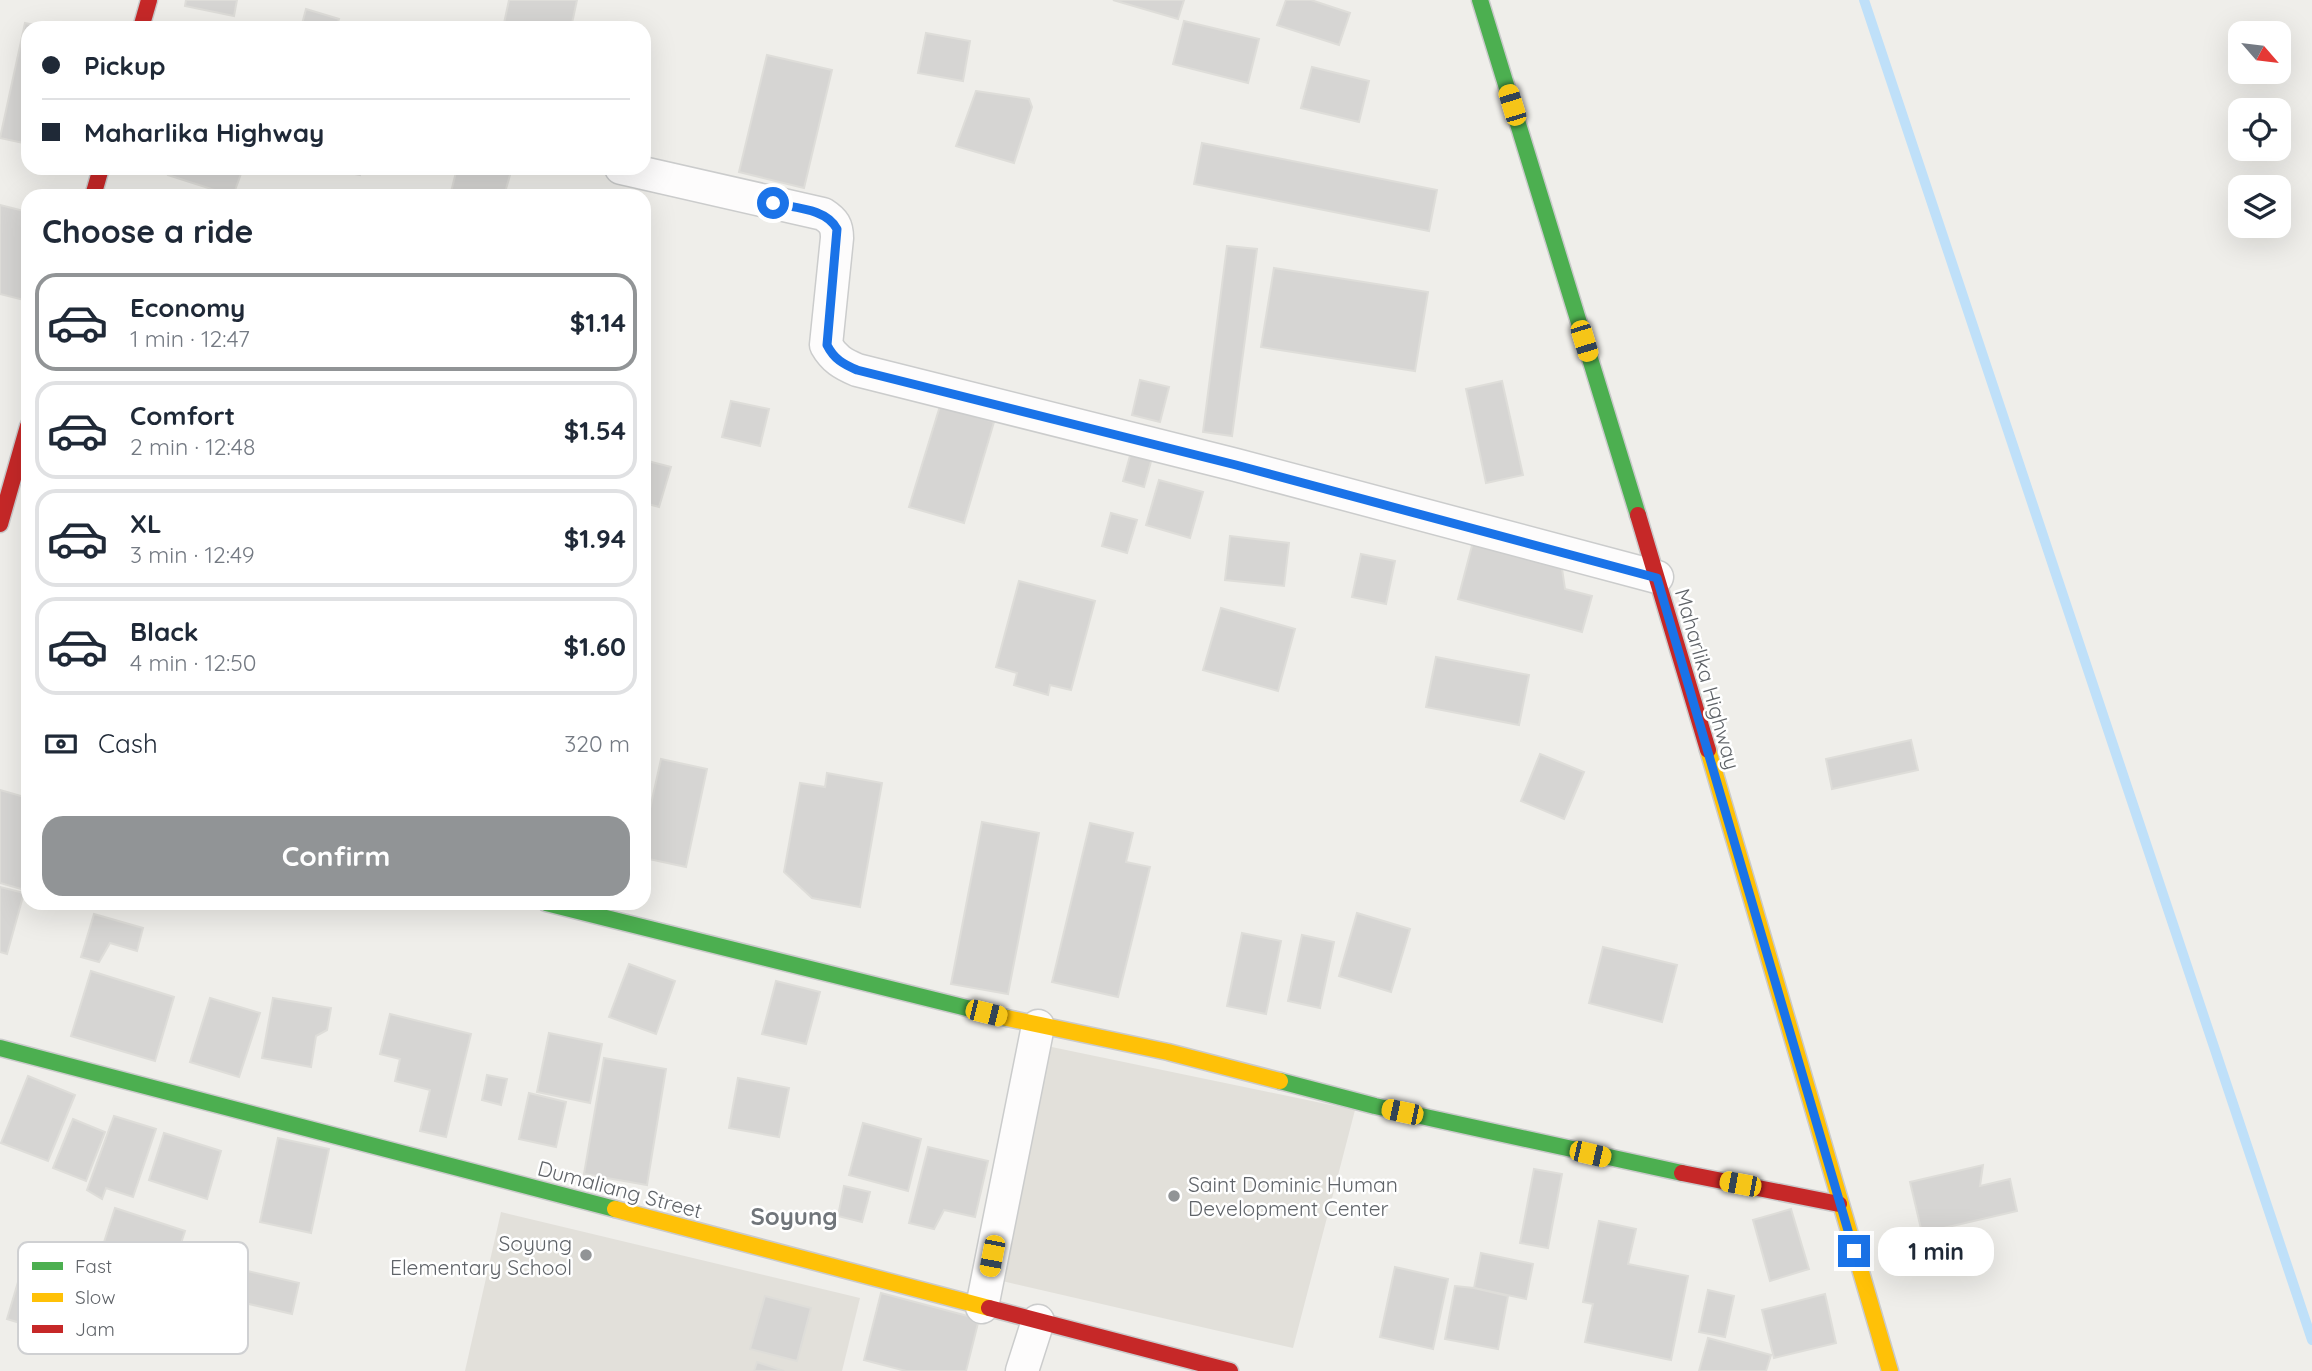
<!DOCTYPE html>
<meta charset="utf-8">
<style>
body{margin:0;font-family:Quicksand,sans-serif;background:#f6f6f7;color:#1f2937;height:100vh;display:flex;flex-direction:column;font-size:26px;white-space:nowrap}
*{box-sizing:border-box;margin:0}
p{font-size:23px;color:#747a83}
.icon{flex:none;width:38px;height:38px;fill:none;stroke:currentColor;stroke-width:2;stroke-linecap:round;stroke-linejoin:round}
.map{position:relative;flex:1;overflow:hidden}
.sheet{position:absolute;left:21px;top:189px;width:630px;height:721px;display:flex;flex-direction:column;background:#fff;border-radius:21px;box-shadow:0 7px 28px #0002}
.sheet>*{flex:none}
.guide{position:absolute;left:21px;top:21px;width:630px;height:154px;border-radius:21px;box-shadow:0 7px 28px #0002;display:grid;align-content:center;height:154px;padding:0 21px;background:#fff}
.needle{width:46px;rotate:118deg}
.buttons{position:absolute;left:2228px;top:21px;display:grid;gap:14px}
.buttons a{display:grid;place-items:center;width:63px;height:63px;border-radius:14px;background:#fff;box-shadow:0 7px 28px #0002;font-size:35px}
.end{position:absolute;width:32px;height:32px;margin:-16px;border:9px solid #1a73e8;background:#fff;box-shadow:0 0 0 4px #fff}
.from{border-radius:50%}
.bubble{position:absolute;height:49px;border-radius:21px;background:#fff;box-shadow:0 7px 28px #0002;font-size:23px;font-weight:700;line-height:49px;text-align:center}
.car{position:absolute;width:21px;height:42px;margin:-21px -10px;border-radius:9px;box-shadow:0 0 5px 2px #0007;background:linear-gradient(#f5c518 24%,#345 0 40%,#f5c518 0 76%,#345 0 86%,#f5c518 0)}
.guide b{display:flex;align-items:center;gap:24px;height:66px;font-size:26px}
.guide b+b{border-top:2px solid #e0e1e3}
.guide i{width:18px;height:18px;background:#1f2937}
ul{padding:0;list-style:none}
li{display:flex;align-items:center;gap:21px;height:98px;margin:0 14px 10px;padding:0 7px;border:4px solid #e0e1e3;border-radius:21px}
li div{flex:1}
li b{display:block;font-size:26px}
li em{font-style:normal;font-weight:700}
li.on{border-color:#919496}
li>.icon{width:63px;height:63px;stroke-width:1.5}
h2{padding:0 21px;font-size:32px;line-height:84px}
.pay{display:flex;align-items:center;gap:18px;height:77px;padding:0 21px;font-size:26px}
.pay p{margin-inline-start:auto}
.primary-button{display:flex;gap:14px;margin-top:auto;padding:14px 21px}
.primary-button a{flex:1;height:80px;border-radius:21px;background:#919496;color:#fff;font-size:28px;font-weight:700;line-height:80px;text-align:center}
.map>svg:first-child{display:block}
.education{fill:#e2e0da}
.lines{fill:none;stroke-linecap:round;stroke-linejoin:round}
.stream{stroke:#bfe0f9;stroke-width:10}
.building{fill:#d6d5d3;stroke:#deddd9;stroke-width:2}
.street-casing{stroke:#cbcccc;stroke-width:35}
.fast-casing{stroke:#cacacb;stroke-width:19}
.slow-casing{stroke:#cacacb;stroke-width:19}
.jam-casing{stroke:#cacacb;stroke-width:19}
.street{stroke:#fdfcfc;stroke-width:32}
.fast{stroke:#4caf50;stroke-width:16}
.slow{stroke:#ffc107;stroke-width:16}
.jam{stroke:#c62828;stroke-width:16}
.route{stroke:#1a73e8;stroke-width:9}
.poi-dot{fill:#919496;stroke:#fff;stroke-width:2.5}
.labels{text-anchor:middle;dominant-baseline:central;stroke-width:5;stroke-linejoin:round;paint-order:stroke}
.street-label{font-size:21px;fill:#5f6368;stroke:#fff}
.poi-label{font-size:21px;fill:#5f6368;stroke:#fff;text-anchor:start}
.quarter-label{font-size:24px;font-weight:bold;fill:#70757a;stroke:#fff}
.key{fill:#fff;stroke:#cfd0d2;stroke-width:2}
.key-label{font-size:19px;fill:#5f6368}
</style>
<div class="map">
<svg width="2312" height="1371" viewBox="0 0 2312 1371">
<rect width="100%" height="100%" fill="#efeeea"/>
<!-- education -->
<g class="education">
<path d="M1042 1045 1355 1110 1293 1348 1002 1281Z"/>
<path d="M501 1212 860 1298 842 1371H465Z"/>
</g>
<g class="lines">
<!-- stream -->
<path class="stream" d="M1864 0 2312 1340"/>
</g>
<!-- building -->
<g class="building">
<path d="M186 0H237L234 16 185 6Z"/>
<path d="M509 0H577L571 28H503Z"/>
<path d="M1113 0H1184L1178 19Z"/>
<path d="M1286 0H1311L1350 13 1339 45 1277 25Z"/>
<path d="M306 9 339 19 336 28H301Z"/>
<path d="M1184 21 1259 39 1248 83 1173 64Z"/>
<path d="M25 23 49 28H28V144L0 138Z"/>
<path d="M926 33 970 41 963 81 918 73Z"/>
<path d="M767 55 832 70 804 188 739 172Z"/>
<path d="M1312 67 1369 81 1359 122 1301 108Z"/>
<path d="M976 91 1029 99 1032 107 1014 163 956 146Z"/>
<path d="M1202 143 1437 190 1429 231 1194 184Z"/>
<path d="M170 168H243L233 196 168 175Z"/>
<path d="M326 168H362L360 175Z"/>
<path d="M457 168H512L504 196H450Z"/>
<path d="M0 205 28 212V301L0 294Z"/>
<path d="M1227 246 1257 249 1232 436 1203 432Z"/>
<path d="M1274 268 1428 292 1415 371 1261 347Z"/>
<path d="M1140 380 1169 387 1160 422 1132 415Z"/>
<path d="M1502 381 1523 475 1486 483 1466 389Z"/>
<path d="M731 401 769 409 760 446 722 437Z"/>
<path d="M940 406 994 422 964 523 909 507Z"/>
<path d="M1131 452 1152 458 1144 487 1123 481Z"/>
<path d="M644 460 671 467 659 507 644 503Z"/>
<path d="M1159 480 1203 492 1190 538 1146 525Z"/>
<path d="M1111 513 1137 520 1127 553 1102 546Z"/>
<path d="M1230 536 1289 543 1284 586 1225 580Z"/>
<path d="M1474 538 1561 562 1565 589 1592 596 1582 632 1458 599Z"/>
<path d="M1361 554 1395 561 1386 604 1352 597Z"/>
<path d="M1019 581 1095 601 1071 690 1050 685 1048 695 1014 685 1017 673 996 667Z"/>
<path d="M1221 608 1295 629 1278 691 1203 670Z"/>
<path d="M1436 657 1529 675 1519 725 1426 707Z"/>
<path d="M1911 740 1918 770 1832 789 1826 759Z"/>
<path d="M1540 754 1584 772 1564 819 1521 801Z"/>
<path d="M661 759 707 769 686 867 644 858V836Z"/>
<path d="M827 773 882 783 860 907 812 898 784 872 800 783 825 787Z"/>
<path d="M0 790 28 798V891L0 883Z"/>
<path d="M982 822 1039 833 1008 994 951 984Z"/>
<path d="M1090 823 1133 833 1126 862 1150 867 1118 997 1052 982Z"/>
<path d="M0 887 24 893 7 954 0 952Z"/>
<path d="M1357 913 1410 929 1391 992 1339 976Z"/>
<path d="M94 914 143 928 137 951 110 943 99 962 81 957Z"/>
<path d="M1242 933 1281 941 1266 1014 1227 1006Z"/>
<path d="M1302 935 1334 942 1320 1008 1288 1001Z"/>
<path d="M1603 947 1677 965 1662 1022 1589 1003Z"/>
<path d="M629 964 675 981 656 1034 609 1017Z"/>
<path d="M91 971 174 997 155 1061 71 1036Z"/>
<path d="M776 981 820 992 806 1044 762 1034Z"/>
<path d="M210 998 260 1013 239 1077 190 1062Z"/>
<path d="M273 998 331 1008 327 1030 316 1036 311 1067 262 1058Z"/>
<path d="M390 1014 471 1034 446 1137 420 1131 430 1090 395 1081 400 1059 380 1054Z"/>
<path d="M549 1033 602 1044 590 1103 537 1092Z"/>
<path d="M604 1058 666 1069 647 1185 584 1174Z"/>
<path d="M487 1075 507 1079 501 1105 482 1100Z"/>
<path d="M28 1076 75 1095 48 1161 1 1143Z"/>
<path d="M738 1078 789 1088 779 1137 729 1128Z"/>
<path d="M529 1093 566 1102 556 1147 519 1139Z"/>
<path d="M114 1116 156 1129 133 1197 106 1188 102 1199 87 1190Z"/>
<path d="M73 1119 105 1132 86 1181 53 1168Z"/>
<path d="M863 1123 921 1139 908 1191 849 1175Z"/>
<path d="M164 1133 221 1151 207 1199 149 1180Z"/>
<path d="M278 1138 329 1149 311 1233 260 1222Z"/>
<path d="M928 1147 988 1161 975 1217 944 1210 934 1229 909 1223Z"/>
<path d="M1983 1165 1980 1186 2010 1179 2017 1211 1922 1233 1910 1182Z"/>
<path d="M1534 1169 1562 1174 1548 1248 1520 1243Z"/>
<path d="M844 1186 870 1192 862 1222 838 1216Z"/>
<path d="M115 1208 185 1231 166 1290 96 1267Z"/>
<path d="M1791 1209 1809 1269 1770 1281 1753 1220Z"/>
<path d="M1599 1221 1636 1229 1628 1264 1688 1276 1671 1360 1585 1342 1593 1304 1583 1302Z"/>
<path d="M1481 1253 1533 1264 1526 1299 1474 1288Z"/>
<path d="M1395 1267 1448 1279 1433 1349 1380 1337Z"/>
<path d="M239 1269 299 1283 292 1314 232 1300Z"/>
<path d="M21 1272 114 1300 99 1347 7 1319Z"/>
<path d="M1455 1286 1474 1288 1508 1296 1498 1349 1445 1339Z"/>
<path d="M1708 1290 1734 1296 1725 1337 1699 1332Z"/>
<path d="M881 1293 979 1319 966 1371H906L864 1360Z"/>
<path d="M1825 1294 1836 1343 1774 1358 1762 1310Z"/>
<path d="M765 1296 811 1308 797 1361 750 1349Z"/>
<path d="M1708 1338 1771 1355 1766 1371H1699Z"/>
<path d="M757 1362 784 1371H754Z"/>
</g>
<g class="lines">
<defs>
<g id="street">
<path d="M621 168 823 214C834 221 837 226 837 238L826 345C834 359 843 364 857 370L1236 465 1657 577"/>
<path d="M982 1307 1038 1026"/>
<path d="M1022 1371 1038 1321"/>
</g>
<g id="fast">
<path d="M1480 0 1638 515"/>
<path d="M546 903 1007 1018"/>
<path d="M0 1048 615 1209"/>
<path d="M1280 1081 1375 1106 1682 1173"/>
</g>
<g id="slow">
<path d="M1708 750 1890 1371"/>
<path d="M1007 1018 1168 1052 1280 1081"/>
<path d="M615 1209 989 1308"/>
</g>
<g id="jam">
<path d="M141 28 149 0"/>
<path d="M93 196 101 168"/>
<path d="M1638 515 1708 750"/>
<path d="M0 524 28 426"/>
<path d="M1682 1173 1839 1204"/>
<path d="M989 1308 1230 1371"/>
</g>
</defs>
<!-- street casing -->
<use href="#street" class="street-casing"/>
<!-- fast casing -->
<use href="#fast" class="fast-casing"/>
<!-- slow casing -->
<use href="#slow" class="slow-casing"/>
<!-- jam casing -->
<use href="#jam" class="jam-casing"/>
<!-- street -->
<use href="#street" class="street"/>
<!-- fast -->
<use href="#fast" class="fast"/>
<!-- slow -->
<use href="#slow" class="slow"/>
<!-- jam -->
<use href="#jam" class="jam"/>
</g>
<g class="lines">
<!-- route -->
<path class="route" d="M773 203C794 208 826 208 837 229L827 345C834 359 843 364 857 370L1236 465 1657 578 1854 1251"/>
</g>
<!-- markers -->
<g class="poi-dot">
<circle cx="1174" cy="1196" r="7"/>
<circle cx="586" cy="1255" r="7"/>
</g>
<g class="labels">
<!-- street labels -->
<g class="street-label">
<text transform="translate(1708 679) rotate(74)">Maharlika Highway</text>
<text transform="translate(620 1189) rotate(15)">Dumaliang Street</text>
</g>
<!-- poi labels -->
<g class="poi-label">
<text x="1188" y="1184">Saint Dominic Human<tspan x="1188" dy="24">Development Center</tspan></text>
<text x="572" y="1243" text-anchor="end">Soyung<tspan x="572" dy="24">Elementary School</tspan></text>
</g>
<!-- quarter labels -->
<g class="quarter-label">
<text x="794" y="1216">Soyung</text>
</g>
</g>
<!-- legend -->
<rect x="18" y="1242" width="230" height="112" rx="10" class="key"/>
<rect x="32" y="1262" width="31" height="8" fill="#4caf50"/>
<rect x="32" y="1293" width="31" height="9" fill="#ffc107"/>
<rect x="32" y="1325" width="31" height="8" fill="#c62828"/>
<g class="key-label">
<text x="75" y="1273">Fast</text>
<text x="75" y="1304">Slow</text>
<text x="75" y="1336">Jam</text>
</g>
</svg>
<div class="buttons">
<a><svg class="needle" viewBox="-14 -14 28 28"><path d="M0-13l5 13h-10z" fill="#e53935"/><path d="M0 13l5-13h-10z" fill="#747a83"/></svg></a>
<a><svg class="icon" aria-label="locate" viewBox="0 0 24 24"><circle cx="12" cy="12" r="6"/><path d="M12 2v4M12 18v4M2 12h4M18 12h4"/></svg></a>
<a><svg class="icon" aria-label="layers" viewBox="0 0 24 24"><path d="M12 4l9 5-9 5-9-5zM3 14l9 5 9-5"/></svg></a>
</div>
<i class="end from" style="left:773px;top:203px"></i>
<i class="end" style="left:1854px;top:1251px"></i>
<div class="bubble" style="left:1878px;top:1227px;width:116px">1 min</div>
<i class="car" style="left:1512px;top:105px;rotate:343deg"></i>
<i class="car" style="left:1584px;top:341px;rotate:163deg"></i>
<i class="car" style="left:986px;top:1013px;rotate:104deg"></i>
<i class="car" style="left:1402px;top:1112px;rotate:282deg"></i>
<i class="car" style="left:1590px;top:1154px;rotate:103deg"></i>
<i class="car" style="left:1740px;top:1184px;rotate:281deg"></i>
<i class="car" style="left:992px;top:1256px;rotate:191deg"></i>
<div class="guide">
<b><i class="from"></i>Pickup</b>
<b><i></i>Maharlika Highway</b>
</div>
<section class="sheet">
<h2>Choose a ride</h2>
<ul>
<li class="on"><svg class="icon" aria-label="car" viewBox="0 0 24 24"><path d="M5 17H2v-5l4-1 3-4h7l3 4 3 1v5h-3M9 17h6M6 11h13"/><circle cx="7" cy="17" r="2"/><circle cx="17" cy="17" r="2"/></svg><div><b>Economy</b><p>1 min · 12:47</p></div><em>$1.14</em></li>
<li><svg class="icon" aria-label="car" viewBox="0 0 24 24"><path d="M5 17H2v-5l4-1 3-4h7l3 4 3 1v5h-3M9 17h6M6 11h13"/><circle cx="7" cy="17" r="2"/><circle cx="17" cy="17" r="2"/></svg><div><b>Comfort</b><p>2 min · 12:48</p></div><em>$1.54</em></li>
<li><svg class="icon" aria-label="car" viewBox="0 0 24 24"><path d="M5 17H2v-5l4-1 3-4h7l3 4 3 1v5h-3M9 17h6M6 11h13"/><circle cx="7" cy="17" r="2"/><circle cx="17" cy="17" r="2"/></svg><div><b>XL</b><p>3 min · 12:49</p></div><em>$1.94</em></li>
<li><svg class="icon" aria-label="car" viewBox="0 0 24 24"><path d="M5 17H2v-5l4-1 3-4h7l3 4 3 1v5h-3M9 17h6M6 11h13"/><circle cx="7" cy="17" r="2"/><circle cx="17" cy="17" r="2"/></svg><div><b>Black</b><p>4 min · 12:50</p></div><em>$1.60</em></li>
</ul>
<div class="pay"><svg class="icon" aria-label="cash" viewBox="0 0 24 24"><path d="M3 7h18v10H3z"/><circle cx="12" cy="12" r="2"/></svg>Cash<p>320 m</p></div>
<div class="primary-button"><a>Confirm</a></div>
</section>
</div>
